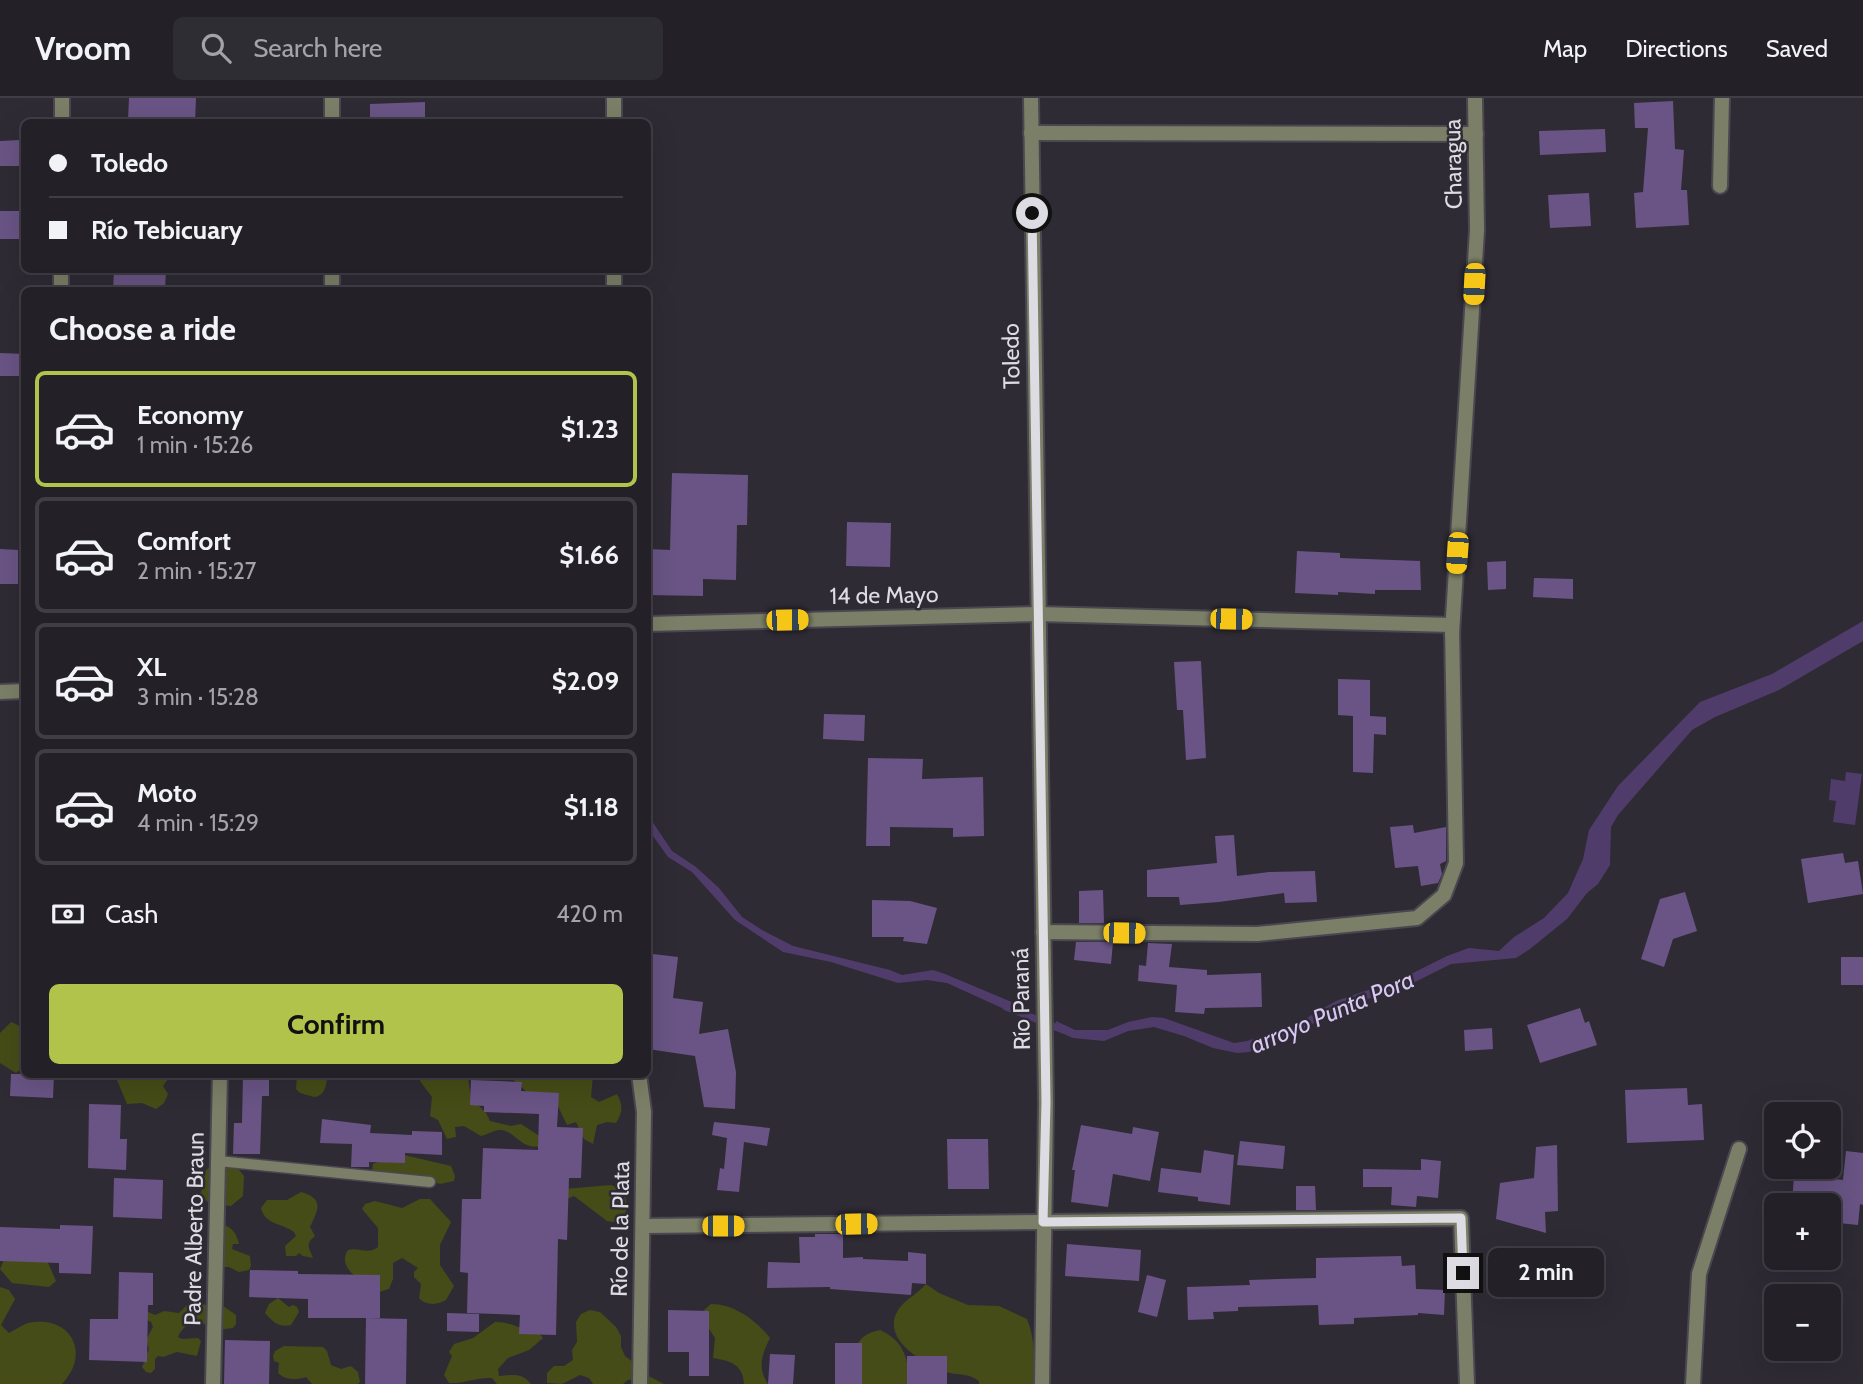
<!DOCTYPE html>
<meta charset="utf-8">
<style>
body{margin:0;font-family:Cabin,sans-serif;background:#2f2d34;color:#f1f3f6;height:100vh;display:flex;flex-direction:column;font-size:26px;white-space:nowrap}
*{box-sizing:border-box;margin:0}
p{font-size:23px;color:#a3a3a8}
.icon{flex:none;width:38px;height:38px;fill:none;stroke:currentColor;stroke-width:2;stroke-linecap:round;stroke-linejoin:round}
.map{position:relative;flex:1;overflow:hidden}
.sheet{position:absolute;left:21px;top:189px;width:630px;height:791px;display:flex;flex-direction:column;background:#232028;border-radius:10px;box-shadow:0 7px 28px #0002,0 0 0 2px #403e45}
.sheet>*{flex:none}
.banner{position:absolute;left:21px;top:21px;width:630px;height:154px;border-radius:10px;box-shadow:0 7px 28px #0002,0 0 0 2px #403e45;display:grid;align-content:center;height:154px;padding:0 28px;background:#232028}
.buttons{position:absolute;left:1764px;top:1004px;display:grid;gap:14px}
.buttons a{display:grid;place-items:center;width:77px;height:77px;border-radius:10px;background:#232028;box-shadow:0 7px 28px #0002,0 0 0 2px #403e45;font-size:35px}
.end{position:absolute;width:32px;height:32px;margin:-16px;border:9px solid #dedce3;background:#111;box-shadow:0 0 0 4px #111}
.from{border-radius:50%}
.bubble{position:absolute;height:49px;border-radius:10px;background:#232028;box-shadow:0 7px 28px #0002,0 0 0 2px #403e45;font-size:23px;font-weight:800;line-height:49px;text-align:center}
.car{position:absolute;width:21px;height:42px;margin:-21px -10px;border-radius:9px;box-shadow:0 0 5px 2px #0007;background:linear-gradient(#f5c518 24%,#345 0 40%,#f5c518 0 76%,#345 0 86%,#f5c518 0)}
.banner b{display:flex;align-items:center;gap:24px;height:66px;font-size:26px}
.banner b+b{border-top:2px solid #403e45}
.banner i{width:18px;height:18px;background:#f1f3f6}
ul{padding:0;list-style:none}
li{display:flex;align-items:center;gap:21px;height:116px;margin:0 14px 10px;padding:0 14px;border:4px solid #403e45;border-radius:10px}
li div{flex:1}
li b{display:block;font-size:26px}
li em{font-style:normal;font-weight:800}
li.active{border-color:#b2c34c}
li>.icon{width:63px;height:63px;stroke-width:1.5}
h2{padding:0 28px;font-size:32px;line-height:84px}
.pay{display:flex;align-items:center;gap:18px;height:77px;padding:0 28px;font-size:26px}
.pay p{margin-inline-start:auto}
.primary-button{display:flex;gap:14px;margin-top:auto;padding:14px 28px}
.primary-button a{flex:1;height:80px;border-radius:10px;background:#b2c34c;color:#111;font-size:28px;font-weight:800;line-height:80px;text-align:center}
header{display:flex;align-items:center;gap:42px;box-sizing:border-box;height:98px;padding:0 35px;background:#232028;border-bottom:2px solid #403e45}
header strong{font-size:33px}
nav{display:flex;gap:38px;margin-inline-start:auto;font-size:24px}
.search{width:490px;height:63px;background:#2f2d34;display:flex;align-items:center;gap:18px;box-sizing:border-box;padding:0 24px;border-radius:10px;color:#a3a3a8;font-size:26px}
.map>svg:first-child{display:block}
.green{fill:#454c17}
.water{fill:#503c6a}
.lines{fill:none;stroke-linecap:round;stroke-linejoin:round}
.stream{stroke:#503c6a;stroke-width:7}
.building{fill:#695485}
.service-casing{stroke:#4b4751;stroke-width:13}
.minor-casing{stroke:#4b4751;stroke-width:18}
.service{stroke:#7b7f67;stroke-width:10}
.minor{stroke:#7b7f67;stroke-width:14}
.route{stroke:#dedce3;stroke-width:9}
.labels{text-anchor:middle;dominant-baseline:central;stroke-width:5;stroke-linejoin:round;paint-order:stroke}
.street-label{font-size:23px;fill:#dedce3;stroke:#2f2b35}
.water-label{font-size:24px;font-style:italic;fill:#d8c6f4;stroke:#2f2b35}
</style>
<header>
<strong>Vroom</strong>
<div class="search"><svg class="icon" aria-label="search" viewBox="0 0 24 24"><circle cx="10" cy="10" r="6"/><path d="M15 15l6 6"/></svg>Search here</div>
<nav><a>Map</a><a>Directions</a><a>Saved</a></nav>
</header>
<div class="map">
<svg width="1863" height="1286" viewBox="0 0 1863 1286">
<rect width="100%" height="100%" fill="#2f2b35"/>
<!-- green -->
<g class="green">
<path d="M11 924C32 932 22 940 22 955 22 960 24 964 24 968L16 975 0 965V935Z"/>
<path d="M118 976 171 977 163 988 168 996 164 1005 156 1011 142 1005 127 1006 117 982Z"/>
<path d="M297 977H327C327 986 325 998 314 999L300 995 296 991Z"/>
<path d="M422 977H453L468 980 471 1000 486 1015 490 1023 511 1028 521 1026 538 1037 547 1039 542 1048C519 1053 515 1030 498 1032 493 1033 486 1037 481 1038L464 1028 455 1029 456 1039 447 1041 438 1022 430 1018 432 999 420 983Z"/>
<path d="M508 977H593L591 999 599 1004 617 996C623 1007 623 1014 616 1025L607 1024 597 1027 593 1046 584 1041 576 1024 567 1027 555 1002 528 995Z"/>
<path d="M404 1057 451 1068 455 1078 454 1083 440 1086 425 1080 372 1075 373 1066 393 1058Z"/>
<path d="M218 1063 236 1068 244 1078 243 1098 231 1108 210 1106 200 1096 204 1087 200 1081 205 1073Z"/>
<path d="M611 1087C628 1093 630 1108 623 1122L613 1124 607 1123 574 1098 562 1103 564 1091Z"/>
<path d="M301 1094C325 1101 318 1112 310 1129L315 1138C305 1146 309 1149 313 1160L303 1158 299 1155 296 1158H286L285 1148 296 1138 294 1134C282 1125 265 1127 261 1110L267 1102H287Z"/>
<path d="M420 1101H430L451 1124 440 1147V1167L454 1188 446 1202C438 1207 426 1208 419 1200L421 1186 414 1179V1174L418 1170 402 1160 393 1165V1181L389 1191 379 1194C366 1186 335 1171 348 1152 359 1149 368 1157 378 1149V1130L362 1111 365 1106 375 1103 402 1110Z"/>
<path d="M224 1127C233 1130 237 1137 239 1146H233L232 1151 250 1158 251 1168 249 1172 239 1174 229 1169H219V1128Z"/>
<path d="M46 1160 56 1183 49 1189 12 1185 0 1171 4 1162Z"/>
<path d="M926 1186 939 1195 968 1207 999 1208 1027 1221C1036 1242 1033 1264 1039 1286H979V1283C967 1274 956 1278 943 1273 923 1264 884 1243 896 1216 902 1202 917 1197 926 1186Z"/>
<path d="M0 1189 9 1192 15 1201 1 1227 9 1235C15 1232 22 1227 28 1225 70 1216 92 1255 62 1286H0Z"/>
<path d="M278 1200 289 1209 293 1207 297 1209 299 1214 291 1227C279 1230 273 1224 265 1215L269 1206Z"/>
<path d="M200 1204 213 1211 223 1208 236 1217V1226L233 1230 218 1232 195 1222C189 1225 180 1232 178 1239L182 1241 198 1240 201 1243 197 1258 177 1254 163 1259 158 1258 155 1261V1271L151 1275 146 1274 142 1269 149 1251 146 1242 153 1229 151 1224 147 1222 146 1213 155 1217 164 1213 179 1215 189 1205Z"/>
<path d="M711 1206C734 1206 756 1222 770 1240 762 1256 757 1270 768 1286H744C743 1266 730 1263 713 1260L715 1240 704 1223V1212Z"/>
<path d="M590 1212 600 1214 616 1229 621 1238V1249L625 1258 633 1264 639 1273 664 1286H639L637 1281 628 1282 623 1286H593L589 1280 580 1277 562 1286 547 1285V1275L554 1268H564L573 1262 572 1252 577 1244 576 1224 581 1216Z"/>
<path d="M495 1224C515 1224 519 1232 539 1235L543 1240 529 1252 508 1260 498 1271 499 1278C512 1277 522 1274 531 1286H497L492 1280C476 1279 464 1286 449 1285L444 1277 452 1258 449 1254 454 1246 473 1240Z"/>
<path d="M880 1232C905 1243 908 1262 910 1286H851C854 1261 850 1237 880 1232Z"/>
<path d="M284 1248 323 1249 327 1253 331 1267 341 1271 351 1268 358 1274 360 1284 358 1286H312L306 1279C296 1282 287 1283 278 1275L279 1265 274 1263 273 1258 275 1253Z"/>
</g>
<!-- water -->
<g class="water">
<path d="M1863 523V543L1779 592 1715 619 1692 632 1618 717 1611 729 1610 767 1598 786 1587 795 1567 821 1530 851 1516 860 1451 866 1409 887 1341 910 1303 931 1249 954 1237 955 1213 950 1184 938 1154 929 1128 933 1104 943 1073 940 1055 932 1056 923 1075 932H1108L1128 924 1152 919 1164 920 1234 945 1247 943 1293 928 1336 903 1403 880 1447 858 1469 850 1499 853 1514 839 1544 820 1568 795 1583 761 1589 732 1618 688 1700 604 1772 576Z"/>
<path d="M1846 674 1862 676 1855 727 1833 724 1836 703 1829 702 1831 681 1845 683Z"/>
<path d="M648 717 672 753 696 769 719 790 742 819 762 832 793 848 890 872 902 877 933 872 945 876 1014 905 1013 915 947 885 927 882 898 885 831 864 783 854 735 822 692 774 668 759 648 731Z"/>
</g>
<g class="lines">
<!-- stream -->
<path class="stream" d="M1006 909 1063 932"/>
</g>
<!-- building -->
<g class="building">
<path d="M129 0H196L195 24 128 22Z"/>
<path d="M1673 3 1675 51 1684 52 1681 92H1687L1689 127 1636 130 1634 95 1643 94 1648 30H1635L1634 5Z"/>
<path d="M425 4V24H370V6Z"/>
<path d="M1605 31 1606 54 1540 57 1539 33Z"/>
<path d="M20 42V68H0V43Z"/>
<path d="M1589 95 1591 128 1550 130 1548 97Z"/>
<path d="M0 113H20L19 141H0Z"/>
<path d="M114 172H166L165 192H113Z"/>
<path d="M0 255 24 256V278H0Z"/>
<path d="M672 375 748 377 747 427H737L736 482 703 481V498L648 497V451L670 452Z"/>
<path d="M847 424 891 425 890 469 846 468Z"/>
<path d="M0 451 18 452V486H0Z"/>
<path d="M1297 453 1340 455V460L1420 463 1421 492H1375V496L1338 494V497L1295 495Z"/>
<path d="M1506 463V491L1488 492 1487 464Z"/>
<path d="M1534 480 1573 481V501L1533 499Z"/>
<path d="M1201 563 1206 660 1186 662 1183 612H1177L1174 564Z"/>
<path d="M1338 581 1370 582V618L1386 619V637L1374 636 1373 675 1353 674V618L1338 617Z"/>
<path d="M824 616 865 617 864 643 823 641Z"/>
<path d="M868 660 923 661 922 681 983 679 984 738 953 739V730L890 729V748H866Z"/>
<path d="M1413 727 1414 735 1446 729V763L1440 766 1442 776 1438 785 1421 788 1418 768 1395 770 1390 729Z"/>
<path d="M1234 737 1237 778 1269 774 1315 773 1317 804 1285 805 1284 795 1219 804 1180 807 1179 799H1147V772L1217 765 1215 738Z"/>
<path d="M1843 755 1845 765 1858 763 1863 796 1808 805 1801 761Z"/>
<path d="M1103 792 1104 825H1079V793Z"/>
<path d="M1685 794 1697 833 1673 841 1664 869 1641 861 1660 801Z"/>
<path d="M872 802 910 803 937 810 927 846 903 843 904 839H872Z"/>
<path d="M1076 844H1113L1111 866 1074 862Z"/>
<path d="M1148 845 1172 846 1169 869 1207 872V877L1261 875 1262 909 1205 910 1204 916 1175 914 1177 887 1138 883 1139 867 1146 868Z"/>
<path d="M653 856 678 859 673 900 703 904 699 936 728 931 736 974 735 1011 704 1009 695 958 648 951V899Z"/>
<rect x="1841" y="859" width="22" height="28"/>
<path d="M1580 910 1585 925 1589 923 1597 947 1540 965 1527 927Z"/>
<path d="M1492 930 1493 951 1465 953 1464 932Z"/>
<path d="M11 976H54L53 1000 10 998Z"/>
<path d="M243 976H269V998H262L260 1056H233L234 1025H242Z"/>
<path d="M471 982 522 984 521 993 559 995 557 1029 583 1030 581 1080H569L567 1142 558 1141 556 1237 519 1236 520 1217 467 1215 468 1175 460 1174 462 1101H481L483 1050 538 1052 539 1016 484 1014V1008L470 1007Z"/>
<path d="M1687 990 1688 1007 1702 1006 1704 1042 1627 1045 1625 992Z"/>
<path d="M89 1006 121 1007 120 1041H127L126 1072 88 1070Z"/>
<path d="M322 1021 371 1027 370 1035 412 1037V1033L442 1034V1057L405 1055V1065L369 1064V1069H351L352 1046 320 1045Z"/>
<path d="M714 1024 770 1030 767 1048 744 1044 739 1094 717 1092 720 1070 724 1071 727 1040 712 1037Z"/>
<path d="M1081 1027 1132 1036 1133 1029 1159 1034 1150 1083 1113 1076 1108 1109 1071 1104 1075 1072H1072Z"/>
<path d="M947 1041H988L989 1091H948Z"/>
<path d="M1240 1043 1285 1048 1283 1071 1237 1067Z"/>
<path d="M1557 1047 1558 1113 1545 1114 1546 1135 1496 1121 1500 1085 1534 1080 1536 1049Z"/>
<path d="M1204 1052 1234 1057 1230 1107 1198 1103V1099L1158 1094 1161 1070 1201 1075Z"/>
<path d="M1846 1053 1863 1055V1107L1860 1106 1858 1127 1829 1124V1108L1792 1106 1794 1077 1843 1082Z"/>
<path d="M1421 1061 1441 1063 1438 1100 1417 1098 1416 1109 1391 1107 1392 1089H1363V1071L1421 1072Z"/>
<path d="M114 1080 163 1082 162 1121 113 1119Z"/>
<path d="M1296 1088H1315L1316 1112H1296Z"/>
<path d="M60 1127 93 1128 91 1176 59 1175V1165L0 1163V1129L60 1131Z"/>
<path d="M815 1136H843V1160L863 1159V1161L908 1163V1154L926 1156V1186L912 1185 911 1197 830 1191V1189L767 1190 768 1164 800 1165 799 1139H815Z"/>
<path d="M1067 1146 1141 1152 1139 1183 1065 1178Z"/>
<path d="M1401 1158 1402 1168 1415 1167 1416 1191 1445 1192 1444 1217 1418 1215V1217L1354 1220V1226L1319 1227 1318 1207 1238 1209V1213L1213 1214 1214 1221 1188 1222 1187 1189 1250 1187 1249 1182 1316 1180V1160Z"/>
<path d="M250 1172 298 1173V1176L380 1177V1220H308V1201L249 1199Z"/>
<path d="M119 1174 153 1175V1207H148L147 1264 89 1262 90 1221H118Z"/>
<path d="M1147 1177 1166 1182 1157 1219 1138 1214Z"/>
<path d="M668 1212 709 1213V1278H689V1254H668Z"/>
<path d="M447 1215 479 1216V1234L447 1233Z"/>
<path d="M366 1220 407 1221 406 1286H365Z"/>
<path d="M225 1242 270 1243 269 1286H224Z"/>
<rect x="835" y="1245" width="27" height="41"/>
<path d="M770 1256 795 1257 793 1286H768Z"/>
<rect x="907" y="1258" width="40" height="28"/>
</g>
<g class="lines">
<defs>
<path id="service" d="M218 1063 430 1084"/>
<g id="minor">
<path d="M1031 0 1046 1005 1042 1286"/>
<path d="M62 24V0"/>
<path d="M332 24V0"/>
<path d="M614 24V0"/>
<path d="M1031 35 1476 36"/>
<path d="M1720 88 1722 0"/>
<path d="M61 192V172"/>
<path d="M332 192V172"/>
<path d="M614 192V172"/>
<path d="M648 526 1038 516 1452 527 1456 765 1444 797 1417 820 1257 836 1043 834"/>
<path d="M1452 536 1477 132 1475 0"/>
<path d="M0 594 24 593"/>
<path d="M639 976 644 1014 640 1286"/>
<path d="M643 1128 1461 1120 1467 1286"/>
<path d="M213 1286 220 976"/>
<path d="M1693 1286 1699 1176 1739 1051"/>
</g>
</defs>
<!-- service casing -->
<use href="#service" class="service-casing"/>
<!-- minor casing -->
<use href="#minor" class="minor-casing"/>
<!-- service -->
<use href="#service" class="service"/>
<!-- minor -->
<use href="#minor" class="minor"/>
</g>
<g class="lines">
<!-- route -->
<path class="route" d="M1032 115 1046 1004 1043 1124 1461 1120 1463 1175"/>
</g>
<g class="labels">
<!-- street labels -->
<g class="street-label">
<text transform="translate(1453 66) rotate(-91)">Charagua</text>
<text transform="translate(1011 258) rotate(-91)">Toledo</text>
<text transform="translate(884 497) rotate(-1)">14 de Mayo</text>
<text transform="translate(1021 901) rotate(-91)">Río Paraná</text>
<text transform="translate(194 1131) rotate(-89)">Padre Alberto Braun</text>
<text transform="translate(620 1131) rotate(-89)">Río de la Plata</text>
</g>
<!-- water labels -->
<g class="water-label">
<text transform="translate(1332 914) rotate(-23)">arroyo Punta Pora</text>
</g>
</g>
</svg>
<div class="buttons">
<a><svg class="icon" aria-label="locate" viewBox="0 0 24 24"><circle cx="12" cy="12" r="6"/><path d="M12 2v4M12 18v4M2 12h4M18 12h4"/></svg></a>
<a>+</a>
<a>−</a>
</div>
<i class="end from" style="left:1032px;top:115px"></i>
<i class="end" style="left:1463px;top:1175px"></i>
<div class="bubble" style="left:1488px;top:1150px;width:116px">2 min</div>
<i class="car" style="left:1474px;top:186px;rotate:183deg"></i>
<i class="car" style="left:1457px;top:455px;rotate:184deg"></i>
<i class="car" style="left:1231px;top:521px;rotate:91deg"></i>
<i class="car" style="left:787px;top:522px;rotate:89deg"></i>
<i class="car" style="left:1124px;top:835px;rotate:91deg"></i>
<i class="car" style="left:856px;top:1126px;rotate:89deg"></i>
<i class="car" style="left:723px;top:1128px;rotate:90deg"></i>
<div class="banner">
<b><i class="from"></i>Toledo</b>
<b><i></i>Río Tebicuary</b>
</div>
<section class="sheet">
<h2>Choose a ride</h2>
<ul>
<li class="active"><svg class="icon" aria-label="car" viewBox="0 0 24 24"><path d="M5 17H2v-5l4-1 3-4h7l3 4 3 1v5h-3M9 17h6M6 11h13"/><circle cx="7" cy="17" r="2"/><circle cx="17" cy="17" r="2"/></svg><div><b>Economy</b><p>1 min · 15:26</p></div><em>$1.23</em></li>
<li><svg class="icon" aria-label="car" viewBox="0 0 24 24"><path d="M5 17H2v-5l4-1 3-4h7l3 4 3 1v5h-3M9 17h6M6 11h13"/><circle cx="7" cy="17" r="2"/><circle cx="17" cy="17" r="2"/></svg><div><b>Comfort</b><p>2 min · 15:27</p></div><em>$1.66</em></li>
<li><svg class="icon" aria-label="car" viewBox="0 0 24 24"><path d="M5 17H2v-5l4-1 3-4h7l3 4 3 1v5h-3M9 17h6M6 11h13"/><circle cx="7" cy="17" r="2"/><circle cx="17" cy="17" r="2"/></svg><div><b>XL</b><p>3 min · 15:28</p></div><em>$2.09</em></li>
<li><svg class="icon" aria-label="car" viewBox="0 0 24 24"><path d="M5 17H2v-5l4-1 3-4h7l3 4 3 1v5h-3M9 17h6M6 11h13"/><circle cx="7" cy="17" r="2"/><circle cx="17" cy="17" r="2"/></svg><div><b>Moto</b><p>4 min · 15:29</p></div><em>$1.18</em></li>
</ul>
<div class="pay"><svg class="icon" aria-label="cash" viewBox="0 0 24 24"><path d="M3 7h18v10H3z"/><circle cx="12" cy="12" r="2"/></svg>Cash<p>420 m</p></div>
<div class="primary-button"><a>Confirm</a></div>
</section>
</div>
